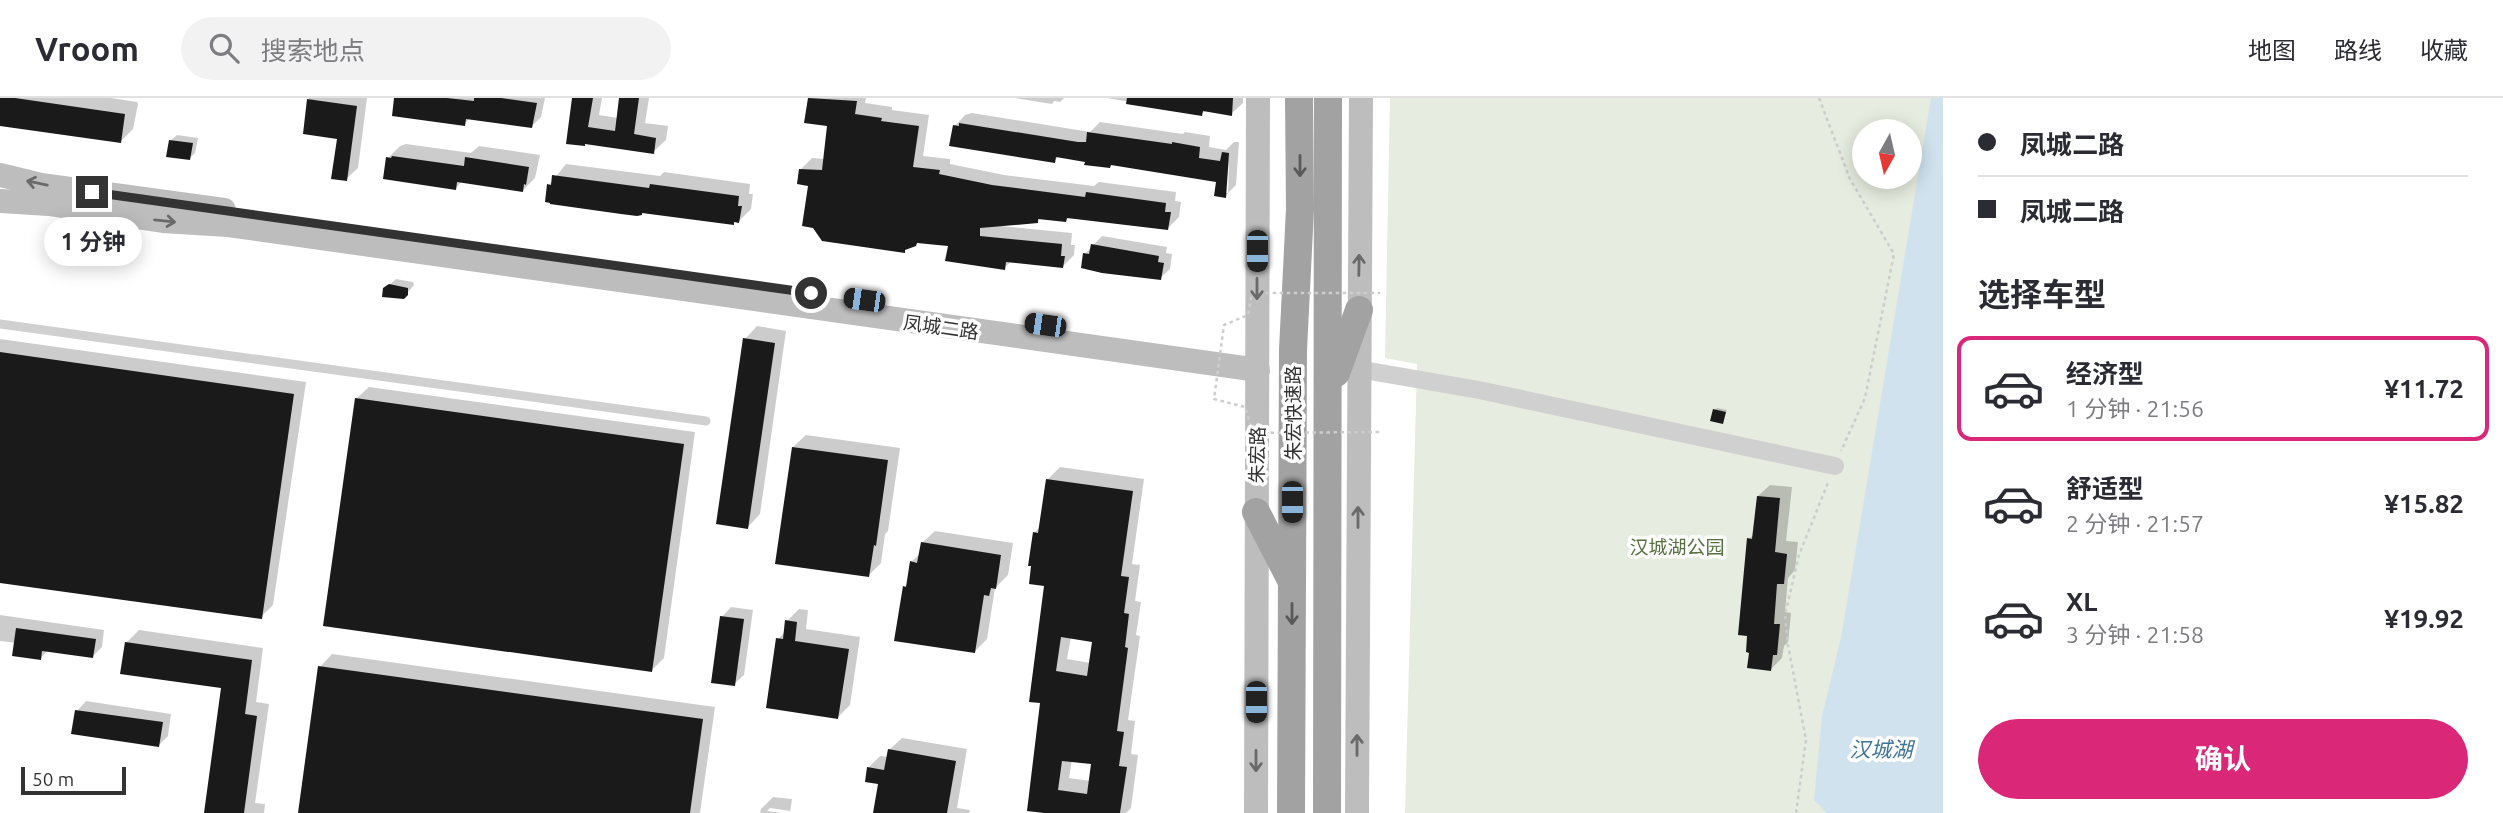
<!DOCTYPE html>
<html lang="zh">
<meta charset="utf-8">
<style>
body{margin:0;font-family:Ubuntu,"Noto Sans SC",sans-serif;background:#f2f2f3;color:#2b2b33;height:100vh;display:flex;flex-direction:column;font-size:26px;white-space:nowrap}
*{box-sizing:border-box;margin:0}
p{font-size:23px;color:#7c7c81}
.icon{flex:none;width:38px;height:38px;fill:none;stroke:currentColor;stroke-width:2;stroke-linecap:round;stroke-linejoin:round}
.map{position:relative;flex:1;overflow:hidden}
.panel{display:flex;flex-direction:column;background:#fff;width:560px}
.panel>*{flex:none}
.banner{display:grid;align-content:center;height:154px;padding:0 35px;background:#fff}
.needle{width:46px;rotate:188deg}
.buttons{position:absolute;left:1852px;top:21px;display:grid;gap:14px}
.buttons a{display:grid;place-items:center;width:70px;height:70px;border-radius:50%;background:#fff;box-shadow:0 4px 18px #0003;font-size:35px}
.scale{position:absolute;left:21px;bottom:18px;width:105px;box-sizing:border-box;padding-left:7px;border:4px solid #333;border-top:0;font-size:19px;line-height:24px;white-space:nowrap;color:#333;-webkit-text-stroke:5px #fff;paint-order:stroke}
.end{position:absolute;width:32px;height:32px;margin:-16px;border:9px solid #333;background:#fff;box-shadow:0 0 0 4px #fff}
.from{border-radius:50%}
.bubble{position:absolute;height:49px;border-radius:24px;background:#fff;box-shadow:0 4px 18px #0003;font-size:23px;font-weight:700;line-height:49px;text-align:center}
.car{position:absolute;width:21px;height:42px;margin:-21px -10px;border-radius:9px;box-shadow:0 0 5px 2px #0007;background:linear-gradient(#222 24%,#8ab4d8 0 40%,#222 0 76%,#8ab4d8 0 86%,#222 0)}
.banner b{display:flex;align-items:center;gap:24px;height:66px;font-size:26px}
.banner b+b{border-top:2px solid #e1e1e2}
.banner i{width:18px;height:18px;background:#2b2b33}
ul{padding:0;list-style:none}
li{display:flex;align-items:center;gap:21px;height:105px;margin:0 14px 10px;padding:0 21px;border:4px solid transparent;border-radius:14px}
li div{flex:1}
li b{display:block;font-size:26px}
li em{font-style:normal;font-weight:700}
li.on{border-color:#db2777}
li>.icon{width:63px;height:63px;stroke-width:1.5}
h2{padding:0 35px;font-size:32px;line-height:84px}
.primary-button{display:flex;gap:14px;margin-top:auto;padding:14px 35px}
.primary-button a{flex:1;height:80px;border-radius:42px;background:#db2777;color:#fff;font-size:28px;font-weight:700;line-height:80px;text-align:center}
header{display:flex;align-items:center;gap:42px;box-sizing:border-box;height:98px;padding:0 35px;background:#fff;border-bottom:2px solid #e1e1e2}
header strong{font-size:33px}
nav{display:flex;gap:38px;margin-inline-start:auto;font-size:24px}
.search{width:490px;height:63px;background:#f2f2f3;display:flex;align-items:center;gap:18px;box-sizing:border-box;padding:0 24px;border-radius:38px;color:#7c7c81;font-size:26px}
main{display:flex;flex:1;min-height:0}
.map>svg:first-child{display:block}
.green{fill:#e6ecdf;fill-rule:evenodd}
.water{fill:#cfe2ee}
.shadow{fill:#0003;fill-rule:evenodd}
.building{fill:#1a1a1a;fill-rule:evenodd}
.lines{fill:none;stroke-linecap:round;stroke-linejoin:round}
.path{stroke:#cdcdcd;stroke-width:2.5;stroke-dasharray:3.5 3.5;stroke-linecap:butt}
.service{stroke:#d0d0d0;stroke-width:9}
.minor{stroke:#d0d0d0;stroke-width:18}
.secondary{stroke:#bdbdbd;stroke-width:24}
.trunk{stroke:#a2a2a2;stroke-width:28}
.path-bridge{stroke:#cdcdcd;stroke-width:2.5;stroke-dasharray:3.5 3.5;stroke-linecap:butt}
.oneway{stroke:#5a5a5a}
.oneway2{stroke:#6a6a6a}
.route{stroke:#333;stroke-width:9}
.labels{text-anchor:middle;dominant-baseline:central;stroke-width:7;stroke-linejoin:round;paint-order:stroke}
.street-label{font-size:19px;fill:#333;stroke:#fff}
.park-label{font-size:19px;fill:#56703f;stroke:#fff}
.water-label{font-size:21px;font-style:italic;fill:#3f7597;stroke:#fff}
</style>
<header>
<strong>Vroom</strong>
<div class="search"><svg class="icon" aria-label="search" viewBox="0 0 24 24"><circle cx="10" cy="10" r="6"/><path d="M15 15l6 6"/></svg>搜索地点</div>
<nav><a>地图</a><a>路线</a><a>收藏</a></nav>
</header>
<main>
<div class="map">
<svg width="1943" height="715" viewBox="0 0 1943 715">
<rect width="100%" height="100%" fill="#fff"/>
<!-- green -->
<path class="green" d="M1390 0H1943V715H1405L1417 266 1385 260ZM1864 33H1909V79H1864Z"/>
<!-- water -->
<path class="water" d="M1931 0H1943V715H1827L1814 702 1822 618 1841 540Z"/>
<!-- shadow -->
<g class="shadow">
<path d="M0 0H111L137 4 138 6 133 31 121 43 0 27Z"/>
<path d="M309 0H367L358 70 346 81 339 40 305 35Z"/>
<path d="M396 0H545L541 19 532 28 470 20 464 26Z"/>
<path d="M574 0H602L599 17 618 20 621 0H649L645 25 668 28 666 42 653 54 586 45Z"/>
<path d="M810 0H866L865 5 892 9V12L929 17 923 58 950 61V66L1004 77 1094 88 1099 84 1176 94 1175 103 1181 104 1179 119 1167 131 1069 119 1066 122 1041 120 1037 124 1001 126V128L1072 135 1071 147H1075L1074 157 1063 168 1012 163 1004 170 950 146 919 143 810 86 801 71 812 60 825 61 828 27 806 24Z"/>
<path d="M1015 0H1064L1060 4 1054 3 1052 6Z"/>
<path d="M1107 0H1243V5L1231 16 1206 12 1201 16Z"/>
<path d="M972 15 1090 34 1100 24 1183 36 1185 34 1210 38 1209 49 1226 52 1234 44H1239L1236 87 1228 95 1229 63 1225 95H1228L1226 98 1218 82 1059 58 1054 63 955 28 965 17Z"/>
<path d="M177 37 198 40 195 55 190 60 171 42Z"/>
<path d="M406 46 471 55 479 48 540 57 535 80 523 92 462 83 456 90 388 60 400 48Z"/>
<path d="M566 66 660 78 664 74 750 86 749 96H753L751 111 739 123 549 87Z"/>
<path d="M1102 138 1167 149 1166 155 1172 156 1170 171 1160 180 1085 156Z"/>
<path d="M396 181 413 184 414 187 404 199 385 191Z"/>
<path d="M757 228 786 233 760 416 748 429 745 241Z"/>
<path d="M0 241 306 284 273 507 261 519 0 483Z"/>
<path d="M369 289 695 334 664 560 651 573 356 301Z"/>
<path d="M1717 310 1727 312 1722 324 1715 312Z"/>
<path d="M806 337 900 350 888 433 885 436 881 465 869 477 793 349Z"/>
<path d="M1060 369 1144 381 1132 466 1140 467 1135 503 1141 504 1136 537 1140 538 1128 622 1135 623 1131 656 1138 657 1131 710 1126 715H1047L1042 603 1045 486 1034 435 1041 428 1047 382ZM1071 539 1094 542 1091 565 1067 561ZM1072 662 1093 665 1091 683 1069 680Z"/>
<path d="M1770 387 1792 389 1786 443 1798 444 1795 472 1788 480 1785 514 1791 515 1788 544 1784 548 1782 560 1770 572 1751 553 1749 441 1755 436 1758 398Z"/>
<path d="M935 433 1013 445 1008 477 995 490 987 541 975 553 904 489 908 486 911 464 921 455 922 445Z"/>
<path d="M731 509 753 512 744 577 734 586 722 519Z"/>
<path d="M799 511 808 512 806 531 860 539 850 607 838 619 778 541 786 533 787 523Z"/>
<path d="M0 517 104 532 102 549 93 558 48 552 41 560 16 545 0 543Z"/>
<path d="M139 532 263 550 256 604 269 606 255 705 265 706 264 715H206L223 588 126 545Z"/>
<path d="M332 556 715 609 700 715H300L320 569Z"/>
<path d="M86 603 171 616 168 638 159 647 77 613Z"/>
<path d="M902 640 967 651 957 710 970 712 969 715H875L880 684 868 670 880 658 888 659 889 652Z"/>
<path d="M773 699 792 701 790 715V713L770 710 767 713 782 715H760L761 711Z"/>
</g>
<!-- building -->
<g class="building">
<path d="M0 0H15L125 16 121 45 0 28Z"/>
<path d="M394 0H447L474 3V0H501L537 5 532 30 466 21 465 28 392 18Z"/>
<path d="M572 0H593L588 29 615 33 619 0H639L634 36 656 40 654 56 585 46V48L566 46Z"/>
<path d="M808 0 857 3 855 16 882 20 881 23 919 28 913 69 940 72 939 76 992 87 1085 99 1086 94 1166 105 1165 114H1171L1168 132 1067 120 1066 124 1038 121V125L980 130V138L1062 146 1061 158H1065L1063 170 1006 164 1005 172 945 163 948 148 917 145 916 148 905 152V155L822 143 813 130 802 128 808 88 797 86 799 71 822 72 827 28 804 25Z"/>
<path d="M1127 0H1233L1232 18 1203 13 1202 18 1126 6Z"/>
<path d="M307 1 357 8 347 83 331 81 337 41 303 36Z"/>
<path d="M959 25 1078 44H1086L1087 34 1172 46V44L1200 49 1199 60 1220 63 1222 54 1229 55 1226 100 1214 98 1216 84 1111 67 1110 70 1084 67 1085 64 1056 59 1055 65 949 48 953 27 959 28Z"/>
<path d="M169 42 193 45 190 62 166 59Z"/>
<path d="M392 58 464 68 465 59 529 69 526 87 524 86 523 94 457 84 456 92 383 81 386 59 391 60Z"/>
<path d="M552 77 649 90 650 86 739 98 738 108H742L739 125 734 124V127L642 115V117L637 118 621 116 550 106V105L545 104 547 86 551 87Z"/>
<path d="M1091 146 1159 158 1158 164 1164 165 1161 182 1102 175 1081 170 1083 155 1089 156Z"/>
<path d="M389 186 408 190V197L404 201 382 199 383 190Z"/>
<path d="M743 240 775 245 748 431 716 426Z"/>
<path d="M0 254 294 296 262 521 0 485Z"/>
<path d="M355 300 684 346 652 574 323 528Z"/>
<path d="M1713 311 1726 314 1723 326 1710 323Z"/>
<path d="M792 349 888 362 876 448 874 447 869 479 775 466Z"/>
<path d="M1046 381 1133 393 1121 478 1129 479 1124 515 1129 516 1125 549 1128 550 1117 633 1124 634 1119 668 1127 669 1120 715H1044L1027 713 1040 605 1029 604 1044 488 1029 486 1031 468H1028L1033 434 1038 435ZM1061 539 1092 544 1087 578 1056 573ZM1062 663 1091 666 1087 696 1058 692Z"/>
<path d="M1757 398 1780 400 1775 454 1787 456 1784 486H1777L1774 526H1780L1777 557H1773L1771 573 1747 570 1749 555 1746 554 1747 538 1738 537 1747 440 1752 441Z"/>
<path d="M921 444 1001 457 996 491 991 490 989 498 984 497 975 555 894 543 903 488 906 489 910 463 917 465Z"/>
<path d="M720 518 744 521 735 588 711 585Z"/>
<path d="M785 522 797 524 795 543 849 551 838 621 766 610 776 540 783 541Z"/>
<path d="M16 530 96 541 93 560 42 553 41 562 12 558Z"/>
<path d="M125 544 252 562 245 616 257 618 244 715H204L221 590 120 576Z"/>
<path d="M318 568 703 621 690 715H298Z"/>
<path d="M75 612 163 624 159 649 71 636Z"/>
<path d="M888 651 956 663 947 715H873L878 686 865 684 867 669 884 672Z"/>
</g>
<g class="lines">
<!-- path -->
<g class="path">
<path d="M1819 0 1850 81 1894 156 1865 300 1841 353"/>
<path d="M1796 715 1806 642 1788 547 1785 517 1799 457 1829 382"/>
</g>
<!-- service -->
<path class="service" d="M0 226 706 323"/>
<!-- minor -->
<path class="minor" d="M1358 271 1479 292 1835 368"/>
<!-- secondary -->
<g class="secondary">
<path d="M0 77 41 87 224 112"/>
<path d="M0 103 49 106 163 123 228 127 1258 272"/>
<path d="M1256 715 1258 0"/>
<path d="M1357 715 1361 0"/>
</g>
<!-- trunk -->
<g class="trunk">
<path d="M1336 275 1359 212"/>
<path d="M1256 414 1290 480"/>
<path d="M1291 715 1293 252 1300 111 1299 0"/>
<path d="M1327 715 1328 0"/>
</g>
<!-- path-bridge -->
<path class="path-bridge" d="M1379 334 1253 335 1245 309 1214 301 1224 227 1248 217 1252 195H1380"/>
</g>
<!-- one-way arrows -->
<defs><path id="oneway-shaft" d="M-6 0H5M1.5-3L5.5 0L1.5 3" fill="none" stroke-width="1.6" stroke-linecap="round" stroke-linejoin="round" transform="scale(1.75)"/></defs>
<g class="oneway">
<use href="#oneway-shaft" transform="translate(1300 68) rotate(90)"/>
<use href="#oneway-shaft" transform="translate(1292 516) rotate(90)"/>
</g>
<g class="oneway2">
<use href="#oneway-shaft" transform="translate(37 85) rotate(-168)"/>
<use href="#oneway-shaft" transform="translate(165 123) rotate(6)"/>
<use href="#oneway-shaft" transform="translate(1359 167) rotate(-89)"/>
<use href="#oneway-shaft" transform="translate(1257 191) rotate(90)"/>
<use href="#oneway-shaft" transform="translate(1358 419) rotate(-90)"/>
<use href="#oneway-shaft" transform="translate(1357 647) rotate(-90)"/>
<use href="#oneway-shaft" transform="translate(1256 663) rotate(90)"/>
</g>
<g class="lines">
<!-- route -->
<path class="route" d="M92 94 811 195"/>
</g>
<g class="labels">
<!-- street labels -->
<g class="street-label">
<text transform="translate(941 229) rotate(8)">凤城二路</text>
<text transform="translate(1293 315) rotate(-90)">朱宏快速路</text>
<text transform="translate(1257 357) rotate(-89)">朱宏路</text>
</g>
<!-- park labels -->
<g class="park-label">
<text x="1677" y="449">汉城湖公园</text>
</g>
<!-- water labels -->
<g class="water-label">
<text x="1881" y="651">汉城湖</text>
</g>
</g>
</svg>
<div class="buttons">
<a><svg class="needle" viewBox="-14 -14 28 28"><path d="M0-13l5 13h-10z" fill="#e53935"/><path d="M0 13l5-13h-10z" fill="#7c7c81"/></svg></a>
</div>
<div class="scale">50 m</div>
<i class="end from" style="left:811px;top:195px"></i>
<i class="end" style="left:92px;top:94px"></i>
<div class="bubble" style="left:44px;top:119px;width:98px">1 分钟</div>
<i class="car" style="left:1257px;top:153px;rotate:180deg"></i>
<i class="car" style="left:864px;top:202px;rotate:278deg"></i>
<i class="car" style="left:1045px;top:227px;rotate:278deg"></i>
<i class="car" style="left:1292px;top:404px;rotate:180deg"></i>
<i class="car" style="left:1256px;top:604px;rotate:180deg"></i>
</div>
<section class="panel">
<div class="banner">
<b><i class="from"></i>凤城二路</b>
<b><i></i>凤城二路</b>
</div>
<h2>选择车型</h2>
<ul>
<li class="on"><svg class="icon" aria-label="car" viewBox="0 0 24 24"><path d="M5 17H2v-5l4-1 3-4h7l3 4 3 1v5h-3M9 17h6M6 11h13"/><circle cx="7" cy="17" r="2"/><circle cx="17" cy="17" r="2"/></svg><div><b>经济型</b><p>1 分钟 · 21:56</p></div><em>¥11.72</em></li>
<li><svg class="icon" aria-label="car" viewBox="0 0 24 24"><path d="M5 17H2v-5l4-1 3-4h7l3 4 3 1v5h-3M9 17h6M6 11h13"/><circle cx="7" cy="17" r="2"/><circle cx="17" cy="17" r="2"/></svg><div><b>舒适型</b><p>2 分钟 · 21:57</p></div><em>¥15.82</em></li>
<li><svg class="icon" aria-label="car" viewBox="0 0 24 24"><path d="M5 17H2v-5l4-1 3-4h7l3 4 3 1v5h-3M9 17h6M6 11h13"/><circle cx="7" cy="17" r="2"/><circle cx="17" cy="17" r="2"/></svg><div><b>XL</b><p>3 分钟 · 21:58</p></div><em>¥19.92</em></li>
</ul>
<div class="primary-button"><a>确认</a></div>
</section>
</main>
